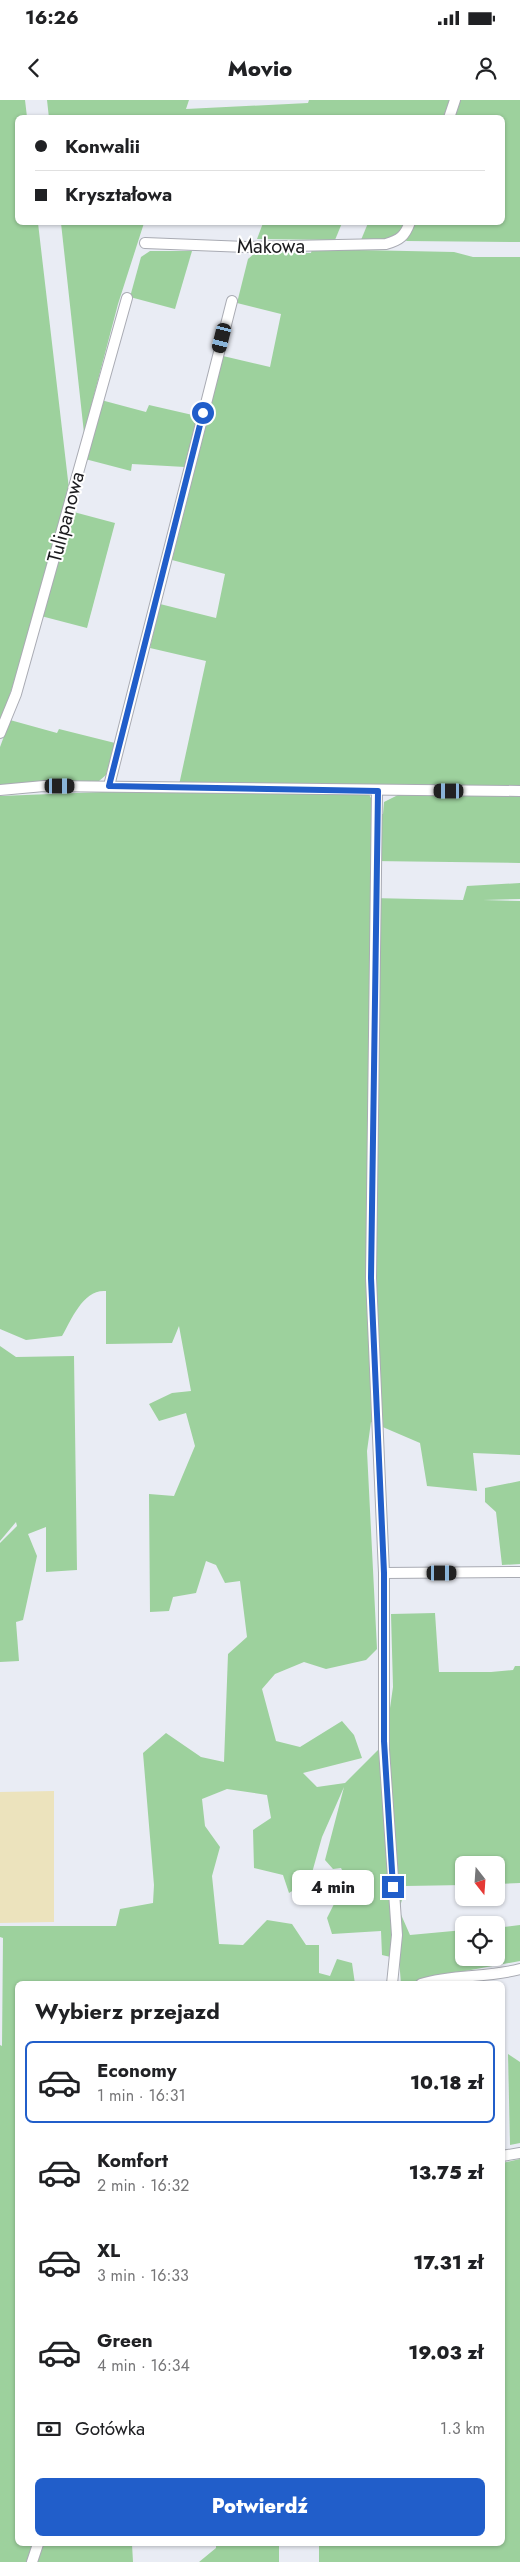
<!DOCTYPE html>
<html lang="pl">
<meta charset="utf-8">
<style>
body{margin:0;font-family:Jost,sans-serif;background:#f6f6f6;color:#202124;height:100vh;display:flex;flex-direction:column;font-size:19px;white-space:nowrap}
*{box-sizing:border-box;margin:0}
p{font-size:16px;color:#757577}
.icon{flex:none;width:28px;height:28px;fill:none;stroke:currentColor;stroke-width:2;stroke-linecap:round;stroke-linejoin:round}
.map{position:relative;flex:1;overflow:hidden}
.details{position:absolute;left:15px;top:1881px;width:490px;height:565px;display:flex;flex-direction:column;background:#fff;border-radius:8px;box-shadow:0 1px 4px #0004}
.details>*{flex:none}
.guide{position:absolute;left:15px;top:15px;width:490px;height:110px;border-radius:8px;box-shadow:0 1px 4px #0004;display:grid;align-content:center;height:110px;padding:0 20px;background:#fff}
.needle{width:32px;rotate:163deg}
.buttons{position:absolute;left:455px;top:1756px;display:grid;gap:10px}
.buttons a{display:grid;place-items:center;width:50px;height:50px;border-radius:8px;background:#fff;box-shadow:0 1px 4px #0004;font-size:25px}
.end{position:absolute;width:22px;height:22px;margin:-11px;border:6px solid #215eca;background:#fff;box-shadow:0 0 0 2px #fff}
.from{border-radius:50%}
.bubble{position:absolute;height:35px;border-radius:8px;background:#fff;box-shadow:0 1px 4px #0004;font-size:16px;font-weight:800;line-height:35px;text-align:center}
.car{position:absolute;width:15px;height:30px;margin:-15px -8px;border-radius:6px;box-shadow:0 0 4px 1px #0007;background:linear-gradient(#222 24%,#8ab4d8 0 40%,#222 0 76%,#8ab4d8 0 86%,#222 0)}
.guide b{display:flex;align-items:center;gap:18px;height:48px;font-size:19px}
.guide b+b{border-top:1px solid #e0e0e0}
.guide i{width:12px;height:12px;background:#202124}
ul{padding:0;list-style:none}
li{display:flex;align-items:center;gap:15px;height:82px;margin:0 10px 8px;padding:0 10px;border:2px solid transparent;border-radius:8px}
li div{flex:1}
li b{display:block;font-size:19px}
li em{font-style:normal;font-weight:800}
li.selected{border-color:#215eca}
li>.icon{width:45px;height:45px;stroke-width:1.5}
h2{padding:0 20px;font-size:22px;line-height:60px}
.pay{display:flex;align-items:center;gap:12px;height:55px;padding:0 20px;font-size:19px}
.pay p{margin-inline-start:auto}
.action{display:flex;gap:10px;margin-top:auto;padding:10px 20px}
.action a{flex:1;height:58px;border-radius:8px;background:#215eca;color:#fff;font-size:20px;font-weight:800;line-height:58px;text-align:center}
.status{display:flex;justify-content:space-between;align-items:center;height:35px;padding:0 25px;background:#fff;direction:ltr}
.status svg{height:14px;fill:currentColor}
header{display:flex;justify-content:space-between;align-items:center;height:65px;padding:0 20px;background:#fff;font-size:22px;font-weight:800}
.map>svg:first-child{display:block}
.green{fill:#9dd19d}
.sand{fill:#ece3bd}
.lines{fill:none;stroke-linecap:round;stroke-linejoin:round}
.minor-casing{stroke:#a9abb3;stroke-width:12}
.minor{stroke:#fff;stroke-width:10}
.route{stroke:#215eca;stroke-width:6}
.labels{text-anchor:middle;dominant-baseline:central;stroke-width:4;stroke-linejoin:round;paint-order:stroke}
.street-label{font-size:20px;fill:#1b1b1e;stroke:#fff}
</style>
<div class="status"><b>16:26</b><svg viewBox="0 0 49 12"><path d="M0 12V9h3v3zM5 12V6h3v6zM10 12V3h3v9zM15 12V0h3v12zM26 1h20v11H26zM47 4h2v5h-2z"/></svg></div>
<header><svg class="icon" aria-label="back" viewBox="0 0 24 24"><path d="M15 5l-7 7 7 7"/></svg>Movio<svg class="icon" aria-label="person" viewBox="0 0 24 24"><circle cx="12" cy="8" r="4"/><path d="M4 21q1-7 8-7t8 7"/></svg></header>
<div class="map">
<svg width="520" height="2462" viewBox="0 0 520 2462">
<rect width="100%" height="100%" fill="#e9ecf4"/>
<!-- green -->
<g class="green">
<path d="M0 0H25L27 17 18 18V122L38 123 69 389 21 560 0 625Z"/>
<path d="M47 0H189L186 9 308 3 309 0H451L445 18H49Z"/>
<path d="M459 0H520V142L406 141 413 123 502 122V18L453 17Z"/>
<path d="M61 123H144L118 204 84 333Z"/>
<path d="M263 123H342L335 140 257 139Z"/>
<path d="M368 123H405L401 135 390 141 361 140Z"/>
<path d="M312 149 454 152 473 157H520V686L179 685 206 561 150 548 160 504 216 518 225 474 172 460 223 256 270 267 281 214 237 203 248 159 256 152 311 153Z"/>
<path d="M150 151H192L175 209 130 197 141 157Z"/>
<path d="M101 300 146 312 149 305 197 316 185 367 132 364 131 371 85 359Z"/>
<path d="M70 411 115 423 87 528 41 516Z"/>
<path d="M10 620 57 633 59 629 115 643 106 675 99 681 44 682 0 685V647Z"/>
<path d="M102 692 369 694 373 702V714H383L384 702 398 695 520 696V763L372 761 371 798 463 800 467 786 520 783V799L483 800 520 801V1355L473 1353 477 1391 427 1386 420 1343 371 1322 367 1351 377 1549 366 1560 326 1569 304 1562 275 1574 262 1589 276 1641 300 1647 342 1621 354 1635 362 1658 303 1673 317 1687 345 1683 385 1643 393 1587 391 1514 435 1513 439 1572H491L513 1570 515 1566H520V1783L496 1784V1765H464V1785L406 1786 399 1810 410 1835 464 1830V1858H496V1828L520 1825V1861L460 1872 454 1884H401L399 1859 382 1855 381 1831 332 1834 327 1818 337 1798 338 1786 348 1782 341 1768 333 1769 325 1760 344 1687 322 1737 310 1780 289 1793 283 1775 254 1768 253 1730 271 1718 267 1695 227 1689 202 1699 205 1726 220 1747 212 1776 219 1844 243 1845 267 1820 292 1824 306 1845H319V1873L330 1876 337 1859 352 1863 355 1884H18V2444H132L133 2462H0V1945L2 1946 3 1838 0 1837V1826H116L120 1809 153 1803 154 1785 143 1653 166 1633 201 1657 224 1662 228 1554 247 1537 240 1481 225 1483 216 1465 206 1461 196 1493 173 1497 169 1511 150 1512 149 1394 174 1396 195 1346 186 1313 159 1321 149 1304 172 1293 191 1291 179 1226 172 1243 106 1244V1191C83 1189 72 1219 62 1236L26 1240 0 1229V696Z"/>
<path d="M0 1246 16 1257 74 1256 77 1470 46 1472V1427L28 1434 37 1456 23 1520 16 1522 19 1561 0 1562V1443L17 1426 16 1422 0 1441Z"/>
<path d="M520 1381V1464L502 1465 496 1412 485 1402V1388Z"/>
<path d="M508 1954 520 1962V2043L510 2045Z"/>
<path d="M520 2059V2462H319V2444H502V2063Z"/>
<path d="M216 2444H279V2462H199L216 2448Z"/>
</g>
<!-- sand -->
<path class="sand" d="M54 1691V1822L0 1823V1692Z"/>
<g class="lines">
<defs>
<g id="minor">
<path d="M449 18 455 0"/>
<path d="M145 143 246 147 386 144C400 140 405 136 410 122"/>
<path d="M0 633 16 594 127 198"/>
<path d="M109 686 232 201"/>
<path d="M0 690 44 686 520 691"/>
<path d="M377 691 371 1178 384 1473V1649L397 1835 392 1884"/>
<path d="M384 1473 520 1472"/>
<path d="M421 1884C453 1874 488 1878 520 1869"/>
<path d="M502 2056 520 2053"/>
<path d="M32 2462 38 2444"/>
</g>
</defs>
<!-- minor casing -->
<use href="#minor" class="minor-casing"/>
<!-- minor -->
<use href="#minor" class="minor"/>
</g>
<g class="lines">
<!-- route -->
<path class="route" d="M203 313 109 686 378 691 371 1178 384 1473V1641L393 1787"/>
</g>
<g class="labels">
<!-- street labels -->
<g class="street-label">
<text x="271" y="146">Makowa</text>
<text transform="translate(66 417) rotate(-75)">Tulipanowa</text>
</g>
</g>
</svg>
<div class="buttons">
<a><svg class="needle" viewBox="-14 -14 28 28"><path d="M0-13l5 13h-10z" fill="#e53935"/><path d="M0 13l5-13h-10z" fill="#757577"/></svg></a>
<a><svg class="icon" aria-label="locate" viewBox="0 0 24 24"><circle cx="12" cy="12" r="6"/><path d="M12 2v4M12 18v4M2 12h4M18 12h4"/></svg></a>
</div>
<i class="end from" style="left:203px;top:313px"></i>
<i class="end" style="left:393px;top:1787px"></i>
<div class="bubble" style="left:292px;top:1770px;width:82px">4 min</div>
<i class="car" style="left:222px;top:238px;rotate:194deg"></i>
<i class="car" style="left:60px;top:686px;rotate:90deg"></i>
<i class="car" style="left:449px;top:691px;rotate:270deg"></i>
<i class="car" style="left:442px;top:1473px;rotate:90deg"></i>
<div class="guide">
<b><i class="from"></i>Konwalii</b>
<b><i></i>Kryształowa</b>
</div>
<section class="details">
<h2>Wybierz przejazd</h2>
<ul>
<li class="selected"><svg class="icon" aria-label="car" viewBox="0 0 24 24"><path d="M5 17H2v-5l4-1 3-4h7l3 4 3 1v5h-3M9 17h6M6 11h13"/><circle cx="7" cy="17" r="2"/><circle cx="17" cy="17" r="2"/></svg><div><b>Economy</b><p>1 min · 16:31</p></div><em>10.18 zł</em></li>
<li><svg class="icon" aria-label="car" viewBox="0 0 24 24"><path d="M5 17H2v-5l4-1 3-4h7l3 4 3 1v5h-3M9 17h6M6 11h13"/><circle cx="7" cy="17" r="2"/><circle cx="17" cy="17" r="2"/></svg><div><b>Komfort</b><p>2 min · 16:32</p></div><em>13.75 zł</em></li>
<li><svg class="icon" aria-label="car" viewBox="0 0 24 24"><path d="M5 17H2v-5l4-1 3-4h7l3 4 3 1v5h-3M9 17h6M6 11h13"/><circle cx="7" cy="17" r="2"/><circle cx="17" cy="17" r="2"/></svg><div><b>XL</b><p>3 min · 16:33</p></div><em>17.31 zł</em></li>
<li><svg class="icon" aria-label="car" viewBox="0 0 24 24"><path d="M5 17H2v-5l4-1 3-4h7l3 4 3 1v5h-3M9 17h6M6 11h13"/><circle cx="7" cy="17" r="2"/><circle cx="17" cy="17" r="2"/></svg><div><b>Green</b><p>4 min · 16:34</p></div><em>19.03 zł</em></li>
</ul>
<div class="pay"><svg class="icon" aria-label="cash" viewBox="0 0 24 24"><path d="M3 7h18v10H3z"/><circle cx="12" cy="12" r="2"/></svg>Gotówka<p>1.3 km</p></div>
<div class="action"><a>Potwierdź</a></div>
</section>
</div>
